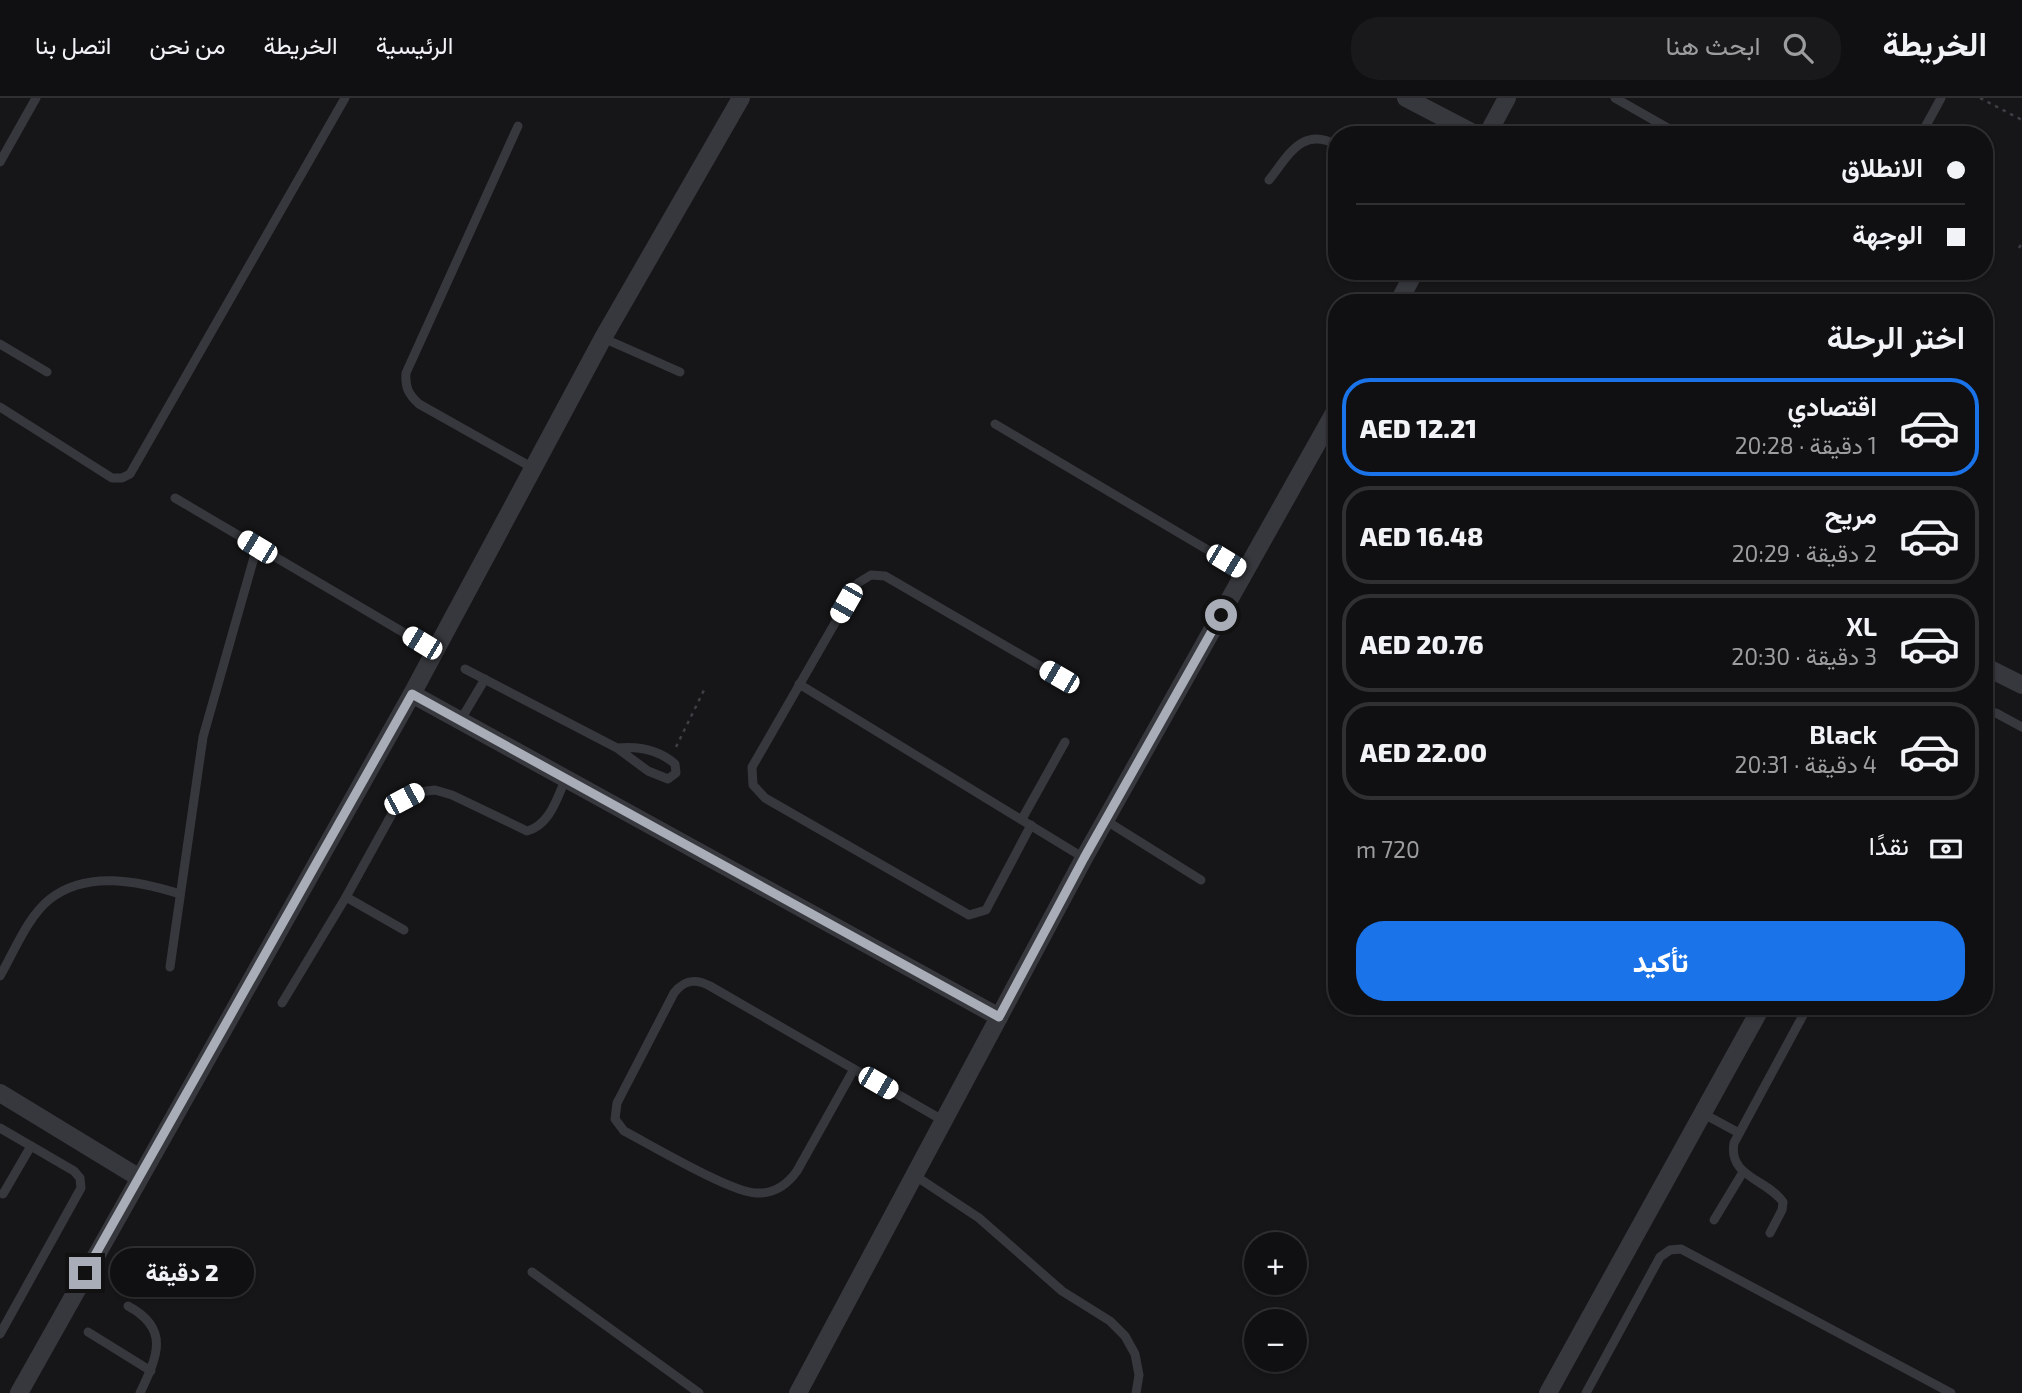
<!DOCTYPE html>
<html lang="ar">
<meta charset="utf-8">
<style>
body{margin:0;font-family:"Exo 2",Vazirmatn,sans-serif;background:#19191b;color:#f1f3f6;direction:rtl;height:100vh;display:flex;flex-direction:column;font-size:26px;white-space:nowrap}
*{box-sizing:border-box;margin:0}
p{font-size:23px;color:#9c9d9f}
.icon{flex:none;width:38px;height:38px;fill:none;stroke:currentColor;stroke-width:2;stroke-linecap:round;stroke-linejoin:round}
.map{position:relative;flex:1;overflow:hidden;direction:ltr}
.panel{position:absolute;left:1328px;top:196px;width:665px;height:721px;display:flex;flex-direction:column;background:#101012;border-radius:28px;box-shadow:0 2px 5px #0004,0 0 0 2px #303032;direction:rtl}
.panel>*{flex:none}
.hud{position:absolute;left:1328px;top:28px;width:665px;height:154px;border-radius:28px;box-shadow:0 2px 5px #0004,0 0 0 2px #303032;direction:rtl;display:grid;align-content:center;height:154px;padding:0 28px;background:#101012}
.fabs{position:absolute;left:1244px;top:1134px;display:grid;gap:14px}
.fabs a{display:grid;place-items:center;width:63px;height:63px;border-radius:50%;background:#101012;box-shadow:0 2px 5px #0004,0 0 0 2px #303032;font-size:35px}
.end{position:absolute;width:32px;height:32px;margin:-16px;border:9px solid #a8adb8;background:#111;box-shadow:0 0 0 4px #111}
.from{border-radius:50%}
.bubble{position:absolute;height:49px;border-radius:24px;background:#101012;box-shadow:0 2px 5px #0004,0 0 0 2px #303032;font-size:23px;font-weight:800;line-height:49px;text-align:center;direction:rtl}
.car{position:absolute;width:21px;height:42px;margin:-21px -10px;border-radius:9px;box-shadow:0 0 5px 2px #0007;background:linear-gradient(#fff 24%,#345 0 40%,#fff 0 76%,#345 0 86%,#fff 0)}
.hud b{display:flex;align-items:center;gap:24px;height:66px;font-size:26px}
.hud b+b{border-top:2px solid #303032}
.hud i{width:18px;height:18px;background:#f1f3f6}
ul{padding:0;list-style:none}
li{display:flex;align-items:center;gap:21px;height:98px;margin:0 14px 10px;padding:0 14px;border:4px solid #303032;border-radius:28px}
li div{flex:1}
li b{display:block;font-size:26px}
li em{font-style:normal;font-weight:800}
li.selected{border-color:#1a73e8}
li>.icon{width:63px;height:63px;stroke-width:1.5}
h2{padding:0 28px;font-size:32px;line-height:84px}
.pay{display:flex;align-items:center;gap:18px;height:77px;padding:0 28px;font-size:26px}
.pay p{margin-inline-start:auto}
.button{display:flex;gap:14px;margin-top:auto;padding:14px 28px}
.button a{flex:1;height:80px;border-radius:28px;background:#1a73e8;color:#fff;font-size:28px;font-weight:800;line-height:80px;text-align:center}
header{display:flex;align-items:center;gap:42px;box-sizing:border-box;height:98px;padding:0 35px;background:#101012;border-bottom:2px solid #303032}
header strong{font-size:33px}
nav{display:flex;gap:38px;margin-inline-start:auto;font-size:24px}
.search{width:490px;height:63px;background:#19191b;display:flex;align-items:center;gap:18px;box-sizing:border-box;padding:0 24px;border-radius:28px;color:#9c9d9f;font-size:26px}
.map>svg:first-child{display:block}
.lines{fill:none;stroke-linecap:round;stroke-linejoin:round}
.path{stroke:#3d3f44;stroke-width:2.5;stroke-dasharray:3.5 5;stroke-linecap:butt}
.service{stroke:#37383d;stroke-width:9}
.minor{stroke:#37383d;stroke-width:18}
.route{stroke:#a8adb8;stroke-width:9}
</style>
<header>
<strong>الخريطة</strong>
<div class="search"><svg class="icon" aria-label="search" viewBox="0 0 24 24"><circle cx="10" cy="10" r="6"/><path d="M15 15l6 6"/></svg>ابحث هنا</div>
<nav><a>الرئيسية</a><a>الخريطة</a><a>من نحن</a><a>اتصل بنا</a></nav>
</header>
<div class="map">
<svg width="2022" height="1295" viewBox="0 0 2022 1295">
<rect width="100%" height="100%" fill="#161618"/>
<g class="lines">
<!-- path -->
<g class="path">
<path d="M1980 0 2022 22"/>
<path d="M2019 150 2022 145"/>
<path d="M676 649 705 590"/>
</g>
<!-- service -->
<g class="service">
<path d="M1615 0 1680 37"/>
<path d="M518 28 406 275C405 289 408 296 419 306L533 370"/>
<path d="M1923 33 1941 0"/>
<path d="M0 64 36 0"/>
<path d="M1269 82C1289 57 1302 28 1337 47"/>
<path d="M603 240 680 274"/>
<path d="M0 246 47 274"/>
<path d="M0 309 112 380H122L130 376 345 0"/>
<path d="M995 326 1245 474"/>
<path d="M175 400 435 553"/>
<path d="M465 571 617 650 648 673 668 681 676 675 675 666C658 651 638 648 617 650"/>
<path d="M799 586 1084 760"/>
<path d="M1984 612 1996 615 2022 629"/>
<path d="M460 623 485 581"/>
<path d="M1022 721 1065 644"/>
<path d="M1105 722 1201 782"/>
<path d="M1031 727 986 812 969 817 765 700 753 687 752 669 858 485 871 477 885 478 1059 579"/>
<path d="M346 799 404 832"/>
<path d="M170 869 203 639 257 449"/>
<path d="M0 878C14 854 28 818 50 801 87 772 139 783 180 796"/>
<path d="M282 905 346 799 393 714 404 701 419 694 435 692 452 697 527 733C550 727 557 700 566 680"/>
<path d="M854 971 797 1073C787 1087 773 1096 756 1095 730 1094 651 1047 624 1033L615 1021 617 1005 674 895C684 882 695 880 710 888L944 1023"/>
<path d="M1702 1015 1739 1035"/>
<path d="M0 1030 74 1073 80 1080 81 1090 0 1236"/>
<path d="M914 1077 979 1120 1062 1193 1110 1223 1125 1238 1135 1256 1139 1277 1136 1295"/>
<path d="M3 1096 31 1048"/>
<path d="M1714 1122 1743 1074"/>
<path d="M1770 1135 1782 1112 1783 1104C1767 1081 1728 1079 1734 1045L1808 908"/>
<path d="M532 1174 699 1295"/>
<path d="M128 1208C171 1231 157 1259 140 1295"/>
<path d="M88 1234 151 1273"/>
<path d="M1586 1295 1660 1159 1670 1152 1681 1151 1951 1295"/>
</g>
<!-- minor -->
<g class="minor">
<path d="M1406 0 1477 37"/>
<path d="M1487 37 1507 0"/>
<path d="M1398 205 1415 173"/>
<path d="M1984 568 2022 587"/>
<path d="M412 596 999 919"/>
<path d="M0 995 138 1079"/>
<path d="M19 1295 412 596 603 240 741 0"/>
<path d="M798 1295 1084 760 1337 310"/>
<path d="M1548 1295 1762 908"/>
</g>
</g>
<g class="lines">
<!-- route -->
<path class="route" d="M85 1175 412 596 999 919 1084 760 1221 517"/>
</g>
</svg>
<div class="fabs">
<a>+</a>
<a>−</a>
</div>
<i class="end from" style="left:1221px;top:517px"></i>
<i class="end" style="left:85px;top:1175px"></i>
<div class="bubble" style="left:110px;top:1150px;width:144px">2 دقيقة</div>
<i class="car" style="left:257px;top:449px;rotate:301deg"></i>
<i class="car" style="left:1226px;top:463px;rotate:121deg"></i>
<i class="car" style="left:846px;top:505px;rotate:210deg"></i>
<i class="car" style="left:422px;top:545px;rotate:301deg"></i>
<i class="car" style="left:1059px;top:579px;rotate:300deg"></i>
<i class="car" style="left:404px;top:701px;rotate:62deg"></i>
<i class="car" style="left:878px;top:985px;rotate:120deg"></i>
<div class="hud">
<b><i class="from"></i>الانطلاق</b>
<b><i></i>الوجهة</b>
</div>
<section class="panel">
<h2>اختر الرحلة</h2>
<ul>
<li class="selected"><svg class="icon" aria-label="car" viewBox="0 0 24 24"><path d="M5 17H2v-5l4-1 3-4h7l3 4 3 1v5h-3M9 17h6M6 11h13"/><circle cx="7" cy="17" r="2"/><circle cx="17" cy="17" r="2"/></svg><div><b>اقتصادي</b><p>1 دقيقة · 20:28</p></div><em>AED 12.21</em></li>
<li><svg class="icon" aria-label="car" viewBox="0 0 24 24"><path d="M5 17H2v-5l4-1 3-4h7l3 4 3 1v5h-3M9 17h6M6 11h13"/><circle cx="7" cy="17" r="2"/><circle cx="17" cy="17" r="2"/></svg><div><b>مريح</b><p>2 دقيقة · 20:29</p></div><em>AED 16.48</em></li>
<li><svg class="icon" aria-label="car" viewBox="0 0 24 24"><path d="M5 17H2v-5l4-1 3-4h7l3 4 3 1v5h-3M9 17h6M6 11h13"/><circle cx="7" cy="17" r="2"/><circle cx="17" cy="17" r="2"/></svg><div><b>XL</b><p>3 دقيقة · 20:30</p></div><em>AED 20.76</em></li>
<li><svg class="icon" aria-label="car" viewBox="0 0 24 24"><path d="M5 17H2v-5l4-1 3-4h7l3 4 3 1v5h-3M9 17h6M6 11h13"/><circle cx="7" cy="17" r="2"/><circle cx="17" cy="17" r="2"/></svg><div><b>Black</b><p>4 دقيقة · 20:31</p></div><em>AED 22.00</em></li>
</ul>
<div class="pay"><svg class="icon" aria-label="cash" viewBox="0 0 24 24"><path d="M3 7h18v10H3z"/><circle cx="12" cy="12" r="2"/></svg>نقدًا<p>720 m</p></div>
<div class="button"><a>تأكيد</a></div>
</section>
</div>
